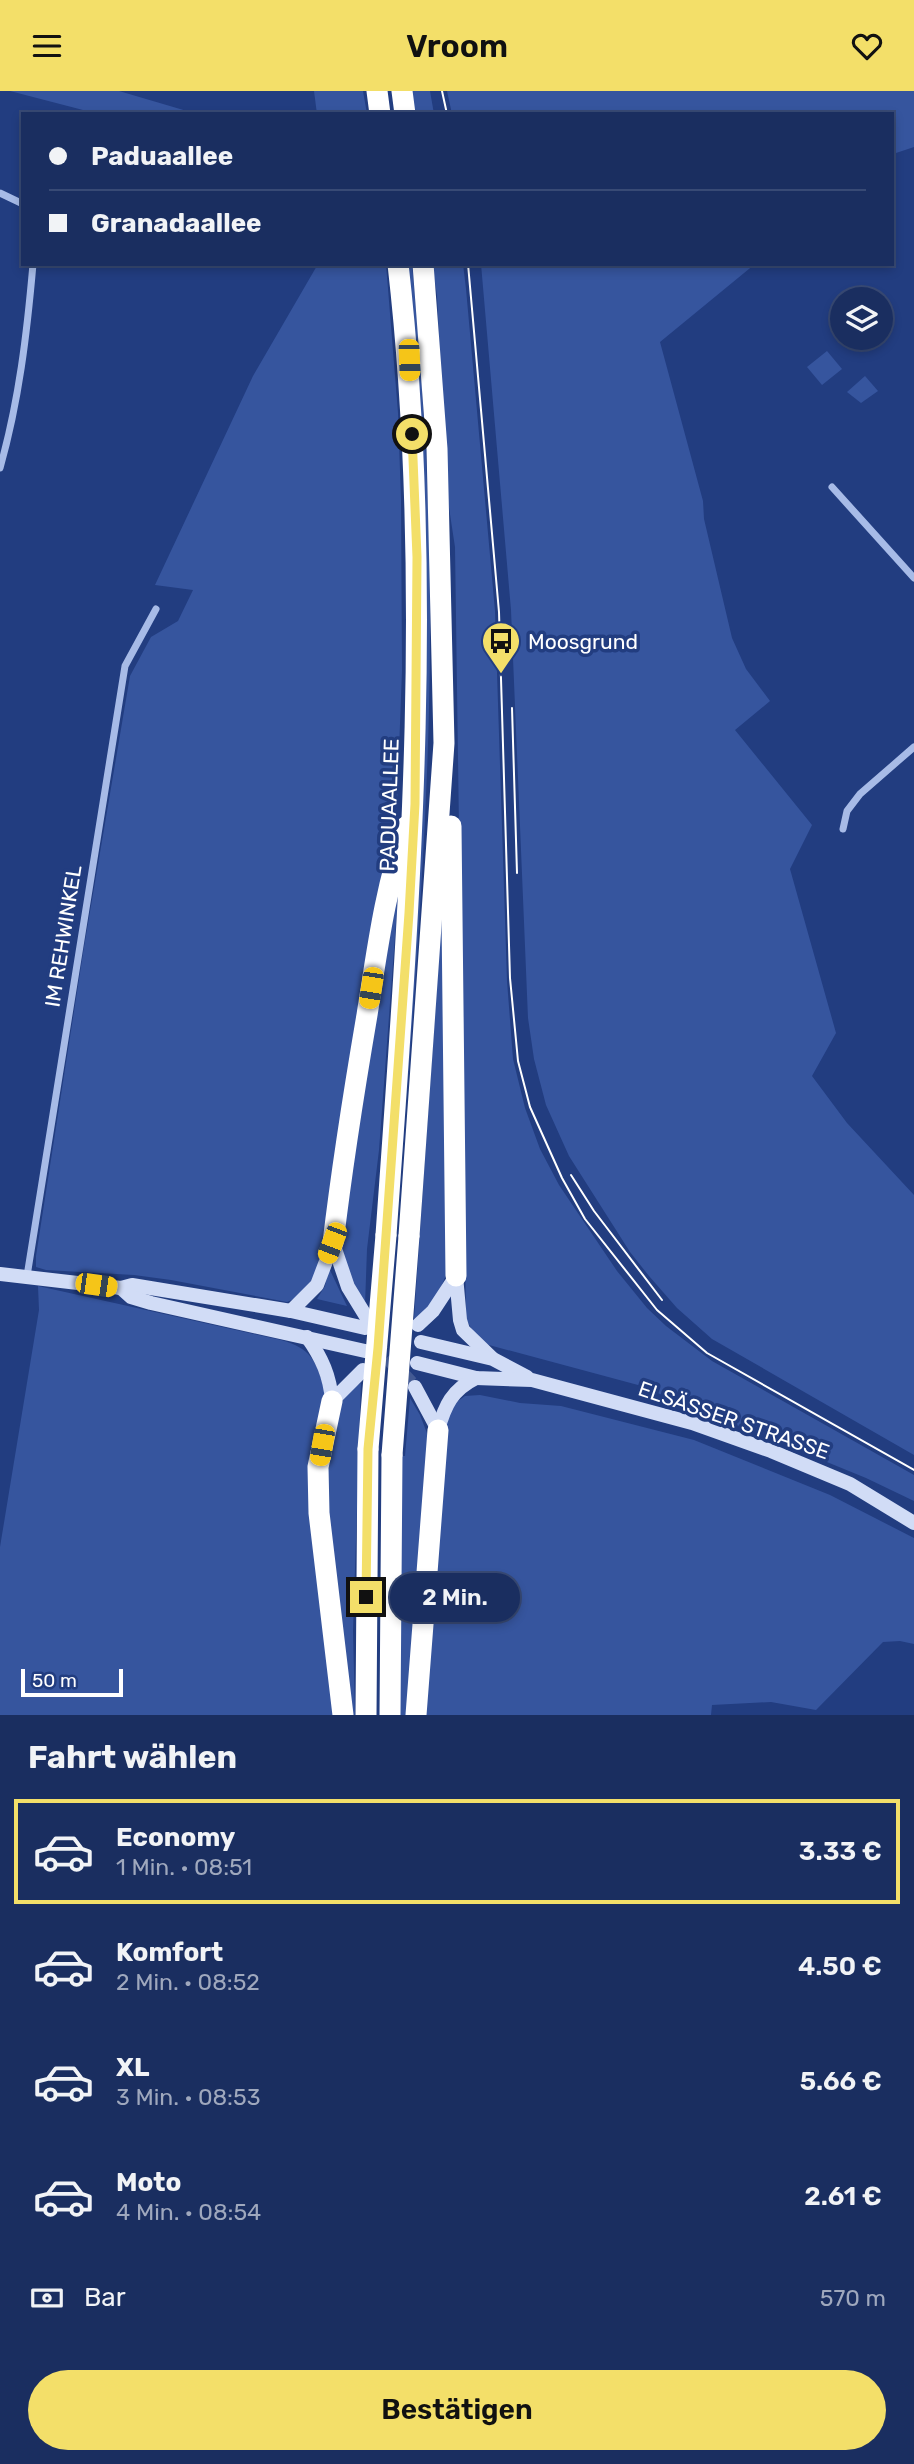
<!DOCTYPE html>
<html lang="de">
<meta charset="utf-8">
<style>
body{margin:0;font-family:Rubik,sans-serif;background:#233666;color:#f1f3f6;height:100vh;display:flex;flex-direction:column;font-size:26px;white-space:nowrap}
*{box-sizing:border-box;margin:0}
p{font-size:23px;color:#9fa8bd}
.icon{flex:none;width:38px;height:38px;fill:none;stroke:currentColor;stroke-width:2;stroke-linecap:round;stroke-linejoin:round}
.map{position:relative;height:1624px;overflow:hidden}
.side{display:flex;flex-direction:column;background:#1a2e60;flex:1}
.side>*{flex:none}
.hud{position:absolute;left:21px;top:21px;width:873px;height:154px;border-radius:0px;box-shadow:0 4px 10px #0003,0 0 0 2px #384a75;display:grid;align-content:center;height:154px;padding:0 28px;background:#1a2e60}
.controls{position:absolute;left:830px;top:196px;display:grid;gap:14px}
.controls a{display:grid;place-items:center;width:63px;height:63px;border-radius:50%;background:#1a2e60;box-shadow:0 4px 10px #0003,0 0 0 2px #384a75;font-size:35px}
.scale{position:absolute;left:21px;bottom:18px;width:102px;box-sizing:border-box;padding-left:7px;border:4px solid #fff;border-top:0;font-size:19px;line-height:24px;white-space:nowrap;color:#fff;-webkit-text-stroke:5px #223d80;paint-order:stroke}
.end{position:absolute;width:32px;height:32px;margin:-16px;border:9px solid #f3df69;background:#111;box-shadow:0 0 0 4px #111}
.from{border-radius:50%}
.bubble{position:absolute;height:49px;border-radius:24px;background:#1a2e60;box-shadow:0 4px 10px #0003,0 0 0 2px #384a75;font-size:23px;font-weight:600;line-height:49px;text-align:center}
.car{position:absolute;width:21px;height:42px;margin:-21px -10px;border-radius:9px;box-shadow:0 0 5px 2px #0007;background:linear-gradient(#f5c518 24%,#345 0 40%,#f5c518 0 76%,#345 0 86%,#f5c518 0)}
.hud b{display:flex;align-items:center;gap:24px;height:66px;font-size:26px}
.hud b+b{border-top:2px solid #384a75}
.hud i{width:18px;height:18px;background:#f1f3f6}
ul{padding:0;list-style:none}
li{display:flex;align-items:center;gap:21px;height:105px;margin:0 14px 10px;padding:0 14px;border:4px solid transparent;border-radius:0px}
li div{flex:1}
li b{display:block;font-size:26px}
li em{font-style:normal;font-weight:600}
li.current{border-color:#f3df69}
li>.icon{width:63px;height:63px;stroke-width:1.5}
h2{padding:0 28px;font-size:32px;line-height:84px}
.pay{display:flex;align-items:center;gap:18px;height:77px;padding:0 28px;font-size:26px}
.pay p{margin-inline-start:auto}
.action{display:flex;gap:14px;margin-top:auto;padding:14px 28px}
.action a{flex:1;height:80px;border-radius:42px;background:#f3df69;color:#111;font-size:28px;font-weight:600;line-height:80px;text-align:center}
header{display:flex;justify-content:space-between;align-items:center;height:91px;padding:0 28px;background:#f3df69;color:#111;font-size:32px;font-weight:600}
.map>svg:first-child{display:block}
.green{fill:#36559e}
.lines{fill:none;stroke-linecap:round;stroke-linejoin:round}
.secondary-tunnel{stroke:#435a93;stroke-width:14;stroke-dasharray:14 7;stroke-linecap:butt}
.street{stroke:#a7bbe7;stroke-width:7}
.secondary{stroke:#d1dcf6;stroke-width:14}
.highway{stroke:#fff;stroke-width:21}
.tram{stroke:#fff;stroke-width:2}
.highway-bridge{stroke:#fff;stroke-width:21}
.route{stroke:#f3df69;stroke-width:9}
.labels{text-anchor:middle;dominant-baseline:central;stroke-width:7;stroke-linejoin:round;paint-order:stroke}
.poi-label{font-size:21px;fill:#fff;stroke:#223d80;text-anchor:start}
.street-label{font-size:21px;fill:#fff;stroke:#223d80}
</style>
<header><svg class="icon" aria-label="menu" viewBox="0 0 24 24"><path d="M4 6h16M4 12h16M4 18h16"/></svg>Vroom<svg class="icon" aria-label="heart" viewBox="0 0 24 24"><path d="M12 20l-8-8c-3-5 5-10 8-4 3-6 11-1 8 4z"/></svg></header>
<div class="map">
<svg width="914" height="1624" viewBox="0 0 914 1624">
<rect width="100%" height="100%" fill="#223d80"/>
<!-- green -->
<g class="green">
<path d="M10 0H119L197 23H83V19Z"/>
<path d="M314 0H363L367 23H317Z"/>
<path d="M410 0H430L434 23H413Z"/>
<path d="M447 0H914V56L893 63 892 23H452Z"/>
<path d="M318 173H386L398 322 401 409 402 579 397 713 320 1172C314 1190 306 1204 287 1211L171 1189 134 1184 46 1179 36 1176V1165L84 856 130 585 151 546 178 530 193 499 155 494 253 285Z"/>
<path d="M407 173H412C426 321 433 469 429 617 425 793 409 969 396 1144L409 909Z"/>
<path d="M432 173H463L466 198 495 520 507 890 513 968 525 1017 540 1058 559 1094 617 1180 647 1217 666 1235 712 1270 914 1384V1410L866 1387 638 1294 489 1254C478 1249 471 1238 466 1228L455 456 446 397 437 204Z"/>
<path d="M481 173H755L660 251 703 410 704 428 732 547 746 578 770 610 735 639 812 734 790 778 836 942 812 985 847 1032 914 1104V1364L712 1248 677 1217 649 1185 630 1161 569 1065 546 1014 534 968 528 927 511 519Z"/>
<path d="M827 260 842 278 822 294 807 276Z"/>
<path d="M865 285 878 300 861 312 847 301Z"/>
<path d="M399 792 379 1059 367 1158 365 1214 350 1187 342 1158 341 1139 348 1084Z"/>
<path d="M442 819 447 1180C442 1198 431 1217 414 1228Z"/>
<path d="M329 1177 347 1215 317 1208 325 1195Z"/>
<path d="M38 1195 281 1249C310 1257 316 1269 324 1297L336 1624H0V1456L39 1219Z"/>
<path d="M361 1292 353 1540 355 1624H348L324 1394 340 1313 351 1298Z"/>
<path d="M480 1304 520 1312 561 1315 694 1349 830 1404 914 1447V1553L900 1550 883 1551 816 1619 771 1611 712 1614 711 1624H420L445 1341 451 1315 465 1305Z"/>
<path d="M410 1307 420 1324 430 1350 407 1624H397L400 1365H405Z"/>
</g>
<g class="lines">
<!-- secondary-tunnel -->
<path class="secondary-tunnel" d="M373 1251 415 1296"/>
<!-- street -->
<g class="street">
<path d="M0 102 23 113"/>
<path d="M0 377C19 310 27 242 33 173"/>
<path d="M832 396 914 487"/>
<path d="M843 738 847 720 860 703 914 656"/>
<path d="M27 1185 125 575 156 518"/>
</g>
<!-- secondary -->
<g class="secondary">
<path d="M333 1152 348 1196 367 1227"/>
<path d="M0 1183 121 1197 132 1194 291 1220 365 1237"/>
<path d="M456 1185 460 1229 463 1239 492 1267"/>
<path d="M121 1197 131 1206 151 1212 365 1260"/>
<path d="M291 1220 317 1194 333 1152"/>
<path d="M418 1234 433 1220 456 1185"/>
<path d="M307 1246C322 1267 330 1285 332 1310"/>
<path d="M421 1251 493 1268 527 1286"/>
<path d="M417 1272 476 1287 532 1289 692 1332 771 1360 850 1393 914 1432"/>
<path d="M415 1296 438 1339"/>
<path d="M332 1310 363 1279"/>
<path d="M438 1339C445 1314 452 1299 476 1287"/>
</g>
<!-- highway -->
<g class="highway">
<path d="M377 0 380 23"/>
<path d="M402 0 405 23"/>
<path d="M451 735 456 1185"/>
<path d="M386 1144C409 820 435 497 398 173"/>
<path d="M409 1145 444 652 437 358 423 173"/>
<path d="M333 1152C342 1076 354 1000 367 924 377 861 385 796 407 735"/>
<path d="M332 1310 318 1376 319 1422 343 1624"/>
<path d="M366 1624 368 1358"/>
<path d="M390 1624 392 1364"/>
<path d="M416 1624 438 1339"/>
</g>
<!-- tram -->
<g class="tram">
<path d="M442 0 447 23"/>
<path d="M468 173 499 521 510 887 518 970 530 1016 562 1087 585 1128 657 1219 707 1262 914 1379"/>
<path d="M512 617 517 782"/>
<path d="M571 1084 594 1120 662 1209"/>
</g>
<!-- highway-bridge -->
<g class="highway-bridge">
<path d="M368 1358 386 1144"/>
<path d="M392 1364 409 1145"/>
</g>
</g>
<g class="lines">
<!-- route -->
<path class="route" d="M366 1506 368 1358 378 1257 409 822 415 713 417 466 412 343"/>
</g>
<!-- icons -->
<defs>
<symbol id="bus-pin" viewBox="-11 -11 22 30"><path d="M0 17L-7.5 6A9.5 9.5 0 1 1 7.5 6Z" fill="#f3df69" stroke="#223d80"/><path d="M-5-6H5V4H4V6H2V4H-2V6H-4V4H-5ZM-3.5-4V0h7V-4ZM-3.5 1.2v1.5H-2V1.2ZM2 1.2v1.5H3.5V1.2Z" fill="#111"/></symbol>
</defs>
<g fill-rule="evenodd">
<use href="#bus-pin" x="479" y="528" width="44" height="60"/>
</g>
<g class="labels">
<!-- poi labels -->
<g class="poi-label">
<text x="528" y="550">Moosgrund</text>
</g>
<!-- street labels -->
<g class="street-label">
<text transform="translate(389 714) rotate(-88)">PADUAALLEE</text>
<text transform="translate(63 845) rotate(-81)">IM REHWINKEL</text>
<text transform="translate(734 1329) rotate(19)">ELSÄSSER STRASSE</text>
</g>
</g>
</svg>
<div class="controls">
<a><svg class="icon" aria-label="layers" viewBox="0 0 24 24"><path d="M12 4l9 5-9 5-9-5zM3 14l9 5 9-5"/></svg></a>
</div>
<div class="scale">50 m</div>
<i class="end from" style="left:412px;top:343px"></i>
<i class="end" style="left:366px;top:1506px"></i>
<div class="bubble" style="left:390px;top:1482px;width:130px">2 Min.</div>
<i class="car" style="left:409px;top:269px;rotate:178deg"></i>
<i class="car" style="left:371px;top:897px;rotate:189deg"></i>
<i class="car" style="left:332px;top:1152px;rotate:201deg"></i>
<i class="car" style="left:96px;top:1194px;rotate:98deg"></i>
<i class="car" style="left:322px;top:1354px;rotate:190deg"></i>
<div class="hud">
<b><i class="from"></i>Paduaallee</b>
<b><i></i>Granadaallee</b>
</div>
</div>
<section class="side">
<h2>Fahrt wählen</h2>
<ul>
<li class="current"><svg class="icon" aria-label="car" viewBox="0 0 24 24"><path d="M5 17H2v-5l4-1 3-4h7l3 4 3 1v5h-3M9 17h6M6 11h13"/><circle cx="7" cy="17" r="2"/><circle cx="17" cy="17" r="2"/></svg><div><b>Economy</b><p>1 Min. · 08:51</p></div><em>3.33 €</em></li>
<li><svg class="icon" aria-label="car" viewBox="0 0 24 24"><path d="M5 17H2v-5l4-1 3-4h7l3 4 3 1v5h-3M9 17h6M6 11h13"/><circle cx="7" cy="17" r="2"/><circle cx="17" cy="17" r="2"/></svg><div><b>Komfort</b><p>2 Min. · 08:52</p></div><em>4.50 €</em></li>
<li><svg class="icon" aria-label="car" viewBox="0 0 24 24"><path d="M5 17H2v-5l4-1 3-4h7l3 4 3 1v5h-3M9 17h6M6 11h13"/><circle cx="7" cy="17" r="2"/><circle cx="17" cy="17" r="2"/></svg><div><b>XL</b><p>3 Min. · 08:53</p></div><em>5.66 €</em></li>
<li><svg class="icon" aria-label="car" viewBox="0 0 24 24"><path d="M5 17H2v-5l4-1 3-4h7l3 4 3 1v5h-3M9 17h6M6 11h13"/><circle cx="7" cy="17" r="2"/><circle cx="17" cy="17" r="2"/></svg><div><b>Moto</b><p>4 Min. · 08:54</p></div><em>2.61 €</em></li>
</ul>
<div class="pay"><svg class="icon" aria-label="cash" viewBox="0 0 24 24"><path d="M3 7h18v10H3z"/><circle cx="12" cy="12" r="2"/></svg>Bar<p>570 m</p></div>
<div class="action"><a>Bestätigen</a></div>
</section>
